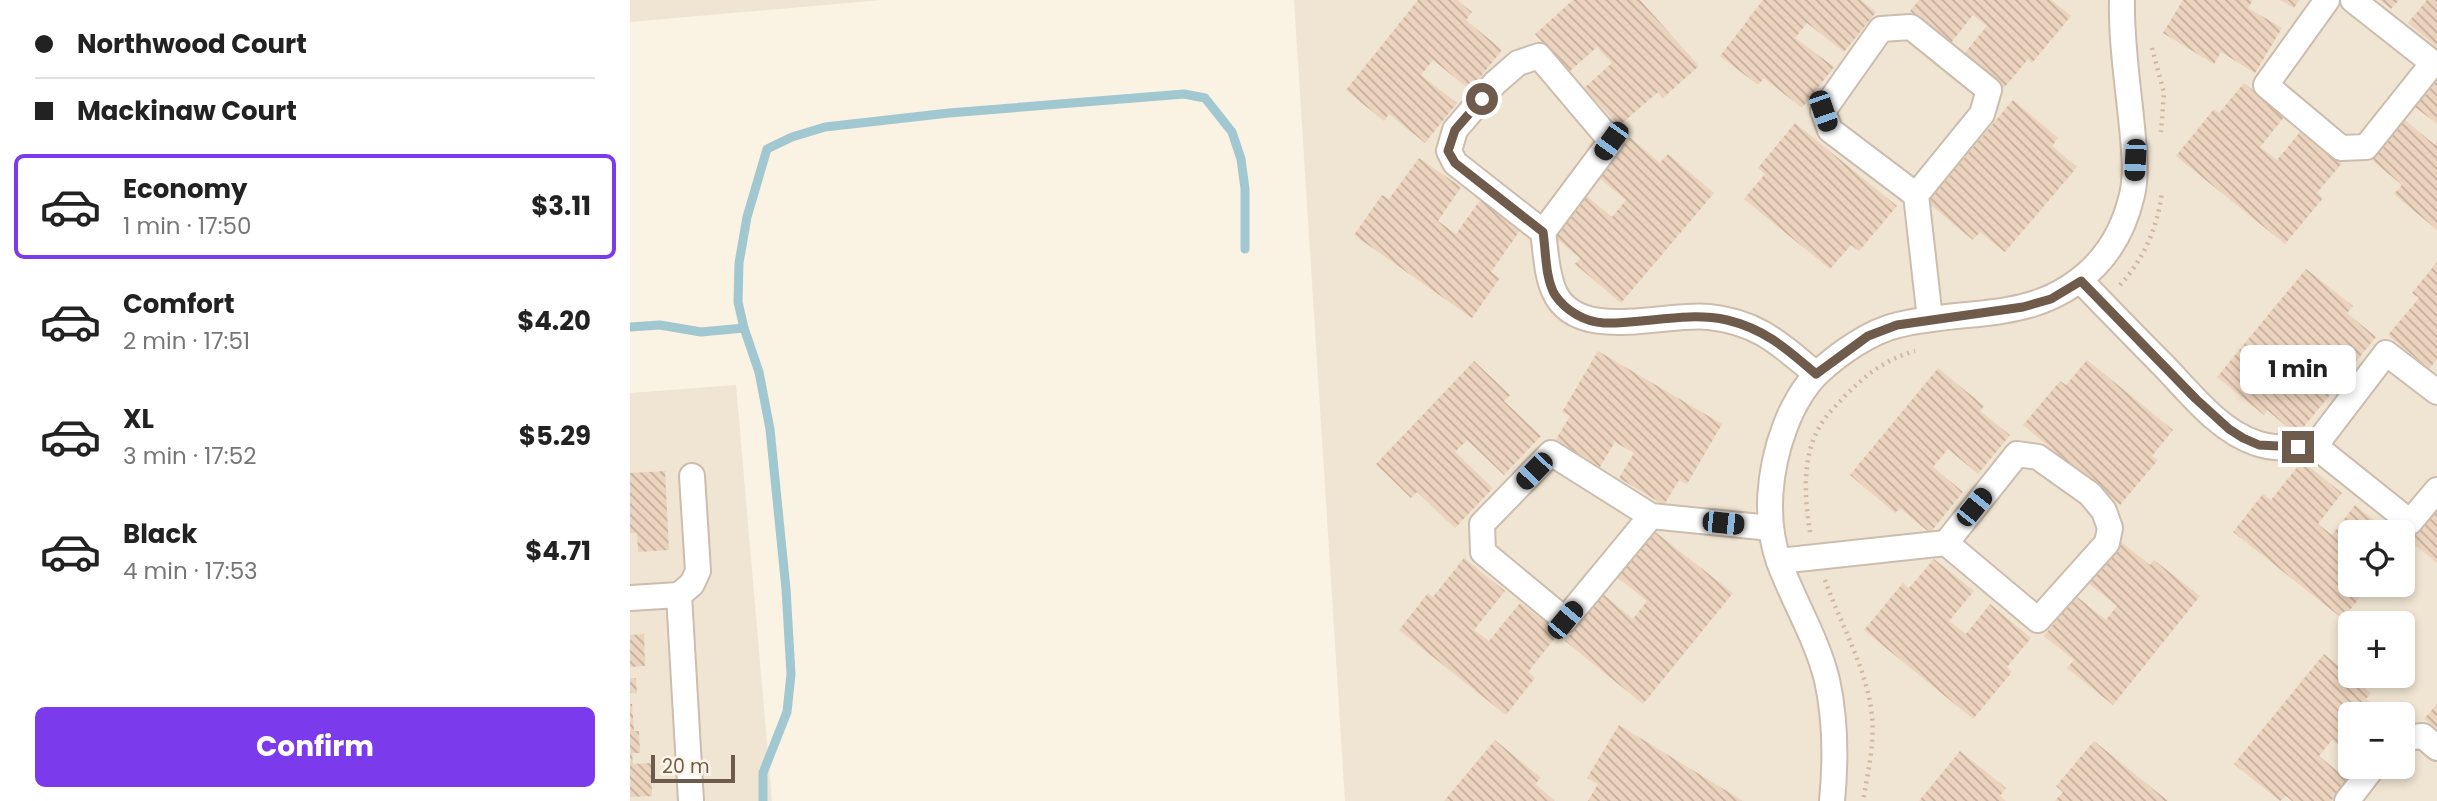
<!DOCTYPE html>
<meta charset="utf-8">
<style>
body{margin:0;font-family:Poppins,sans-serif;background:#f6f6f6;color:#222;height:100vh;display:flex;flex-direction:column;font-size:26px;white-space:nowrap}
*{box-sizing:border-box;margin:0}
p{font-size:23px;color:#767676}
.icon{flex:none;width:38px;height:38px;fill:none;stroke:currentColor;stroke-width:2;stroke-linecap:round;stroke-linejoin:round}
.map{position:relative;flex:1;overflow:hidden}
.panel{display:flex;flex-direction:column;background:#fff;width:630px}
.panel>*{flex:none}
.top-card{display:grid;align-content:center;height:154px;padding:0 35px;background:#fff}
.fabs{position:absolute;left:1708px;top:520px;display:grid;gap:14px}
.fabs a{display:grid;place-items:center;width:77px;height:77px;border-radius:10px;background:#fff;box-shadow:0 4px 10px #0003;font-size:35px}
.scale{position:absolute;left:21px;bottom:18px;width:84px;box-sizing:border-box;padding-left:7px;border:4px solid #6f5b4c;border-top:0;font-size:19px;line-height:24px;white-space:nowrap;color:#6f5b4c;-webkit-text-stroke:5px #fdf6e8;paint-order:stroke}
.end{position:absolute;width:32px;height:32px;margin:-16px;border:9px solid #6f5b4c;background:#fff;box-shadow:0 0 0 4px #fff}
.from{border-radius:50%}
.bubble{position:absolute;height:49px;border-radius:10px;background:#fff;box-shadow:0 4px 10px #0003;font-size:23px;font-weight:700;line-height:49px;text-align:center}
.car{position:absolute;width:21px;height:42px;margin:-21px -10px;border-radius:9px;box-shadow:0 0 5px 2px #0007;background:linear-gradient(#222 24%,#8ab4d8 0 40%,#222 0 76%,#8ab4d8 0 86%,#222 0)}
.top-card b{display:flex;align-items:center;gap:24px;height:66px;font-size:26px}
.top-card b+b{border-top:2px solid #e0e0e0}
.top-card i{width:18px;height:18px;background:#222}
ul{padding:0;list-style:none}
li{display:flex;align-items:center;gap:21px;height:105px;margin:0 14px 10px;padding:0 21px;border:4px solid transparent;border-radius:10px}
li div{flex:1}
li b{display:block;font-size:26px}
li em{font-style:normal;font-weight:700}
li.active{border-color:#7c3aed}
li>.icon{width:63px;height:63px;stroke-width:1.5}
.button{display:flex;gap:14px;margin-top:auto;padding:14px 35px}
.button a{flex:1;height:80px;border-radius:10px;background:#7c3aed;color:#fff;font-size:28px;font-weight:700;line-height:80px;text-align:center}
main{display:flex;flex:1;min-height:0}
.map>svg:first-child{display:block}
.residential{fill:#f0e5d2;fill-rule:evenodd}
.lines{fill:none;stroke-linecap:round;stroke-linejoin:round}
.stream{stroke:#a1c7d1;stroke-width:9}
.building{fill:url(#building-back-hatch)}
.street-casing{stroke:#ccbdae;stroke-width:28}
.path{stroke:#d0b7a1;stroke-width:4.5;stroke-dasharray:2 5;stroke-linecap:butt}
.street{stroke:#fff;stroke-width:24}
.route{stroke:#6f5b4c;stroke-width:9}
</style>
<main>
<section class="panel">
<div class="top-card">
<b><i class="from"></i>Northwood Court</b>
<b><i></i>Mackinaw Court</b>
</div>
<ul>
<li class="active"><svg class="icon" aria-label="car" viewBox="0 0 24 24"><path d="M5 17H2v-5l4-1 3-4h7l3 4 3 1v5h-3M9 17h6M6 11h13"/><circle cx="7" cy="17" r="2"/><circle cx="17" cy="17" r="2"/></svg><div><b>Economy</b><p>1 min · 17:50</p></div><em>$3.11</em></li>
<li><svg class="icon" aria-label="car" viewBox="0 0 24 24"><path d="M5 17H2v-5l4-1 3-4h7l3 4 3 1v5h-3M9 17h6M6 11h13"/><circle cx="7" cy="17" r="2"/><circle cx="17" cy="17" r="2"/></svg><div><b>Comfort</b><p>2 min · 17:51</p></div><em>$4.20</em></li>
<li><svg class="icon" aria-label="car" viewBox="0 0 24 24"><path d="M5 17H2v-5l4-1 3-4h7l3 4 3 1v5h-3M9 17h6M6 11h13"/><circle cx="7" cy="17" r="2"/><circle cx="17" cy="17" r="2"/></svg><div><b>XL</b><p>3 min · 17:52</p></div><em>$5.29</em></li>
<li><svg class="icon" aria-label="car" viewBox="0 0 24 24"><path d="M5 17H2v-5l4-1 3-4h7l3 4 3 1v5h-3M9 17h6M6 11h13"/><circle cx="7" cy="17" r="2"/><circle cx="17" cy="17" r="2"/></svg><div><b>Black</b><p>4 min · 17:53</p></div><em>$4.71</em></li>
</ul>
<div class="button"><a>Confirm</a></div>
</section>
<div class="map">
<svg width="1807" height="801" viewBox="0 0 1807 801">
<defs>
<pattern id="building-back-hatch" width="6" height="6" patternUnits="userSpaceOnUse" patternTransform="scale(1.75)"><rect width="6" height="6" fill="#ecd3bd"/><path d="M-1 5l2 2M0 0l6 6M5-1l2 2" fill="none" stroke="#c3ae9c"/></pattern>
</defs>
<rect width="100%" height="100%" fill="#faf2e3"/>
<!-- residential -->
<g class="residential">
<path d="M0 0H252L0 22Z"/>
<path d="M664 0H1807V801H715ZM1720 532H1773V584H1720ZM1720 623H1773V676H1720ZM1720 714H1773V766H1720Z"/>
<path d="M106 385 142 801H0V393Z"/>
</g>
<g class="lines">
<!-- stream -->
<g class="stream">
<path d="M0 327 30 325 71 332 114 328"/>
<path d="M133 801V773L157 712 161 674 156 589 140 429 129 372 114 328 108 302 109 263 117 217 137 149 162 137 195 127 319 113 554 94 575 98 602 132 611 159 615 189V249"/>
</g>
</g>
<!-- building -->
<g class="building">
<path d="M788 0H827L842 12 836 20 872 50 840 90 803 60 791 75 827 103 795 143 759 114 754 121 716 90Z"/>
<path d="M943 0H1010L1069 66 1033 98 1028 92 989 126 954 88 982 63 967 47 939 72 905 34Z"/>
<path d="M1133 0H1231L1246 12 1214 52 1177 23 1165 38 1204 67 1172 108 1134 78 1128 85 1090 56Z"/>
<path d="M1289 0H1421L1441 16 1402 63 1398 59 1374 88 1333 55 1357 26 1343 15 1320 44 1280 11Z"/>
<path d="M1553 0H1623L1618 8 1652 28 1625 73 1591 52 1584 64 1533 33Z"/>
<path d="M1650 0H1669L1664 8Z"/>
<path d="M1750 0H1769L1761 9Z"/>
<path d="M1797 0H1807V47L1778 23Z"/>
<path d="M1807 80V124L1785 107Z"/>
<path d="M1614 83 1655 116 1630 147 1647 160 1671 131 1712 163 1687 193 1693 198 1655 244 1546 156 1584 109 1589 113Z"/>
<path d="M1383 100 1428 138 1422 146 1447 167 1375 252 1350 232 1343 240 1297 202Z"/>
<path d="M1775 120 1805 145 1807 142V230L1764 194 1772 185 1742 160Z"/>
<path d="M1165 123 1267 206 1229 251 1221 245 1200 269 1114 199 1135 174 1128 168Z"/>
<path d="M1000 137 1030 163 1038 154 1084 193 991 303 945 264 950 258 920 233 953 193 982 217 996 200 967 176Z"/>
<path d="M789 158 831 187 808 221 826 234 850 200 891 229 861 272 870 278 842 318 724 235 752 195 759 199Z"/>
<path d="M1807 262V359L1799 369 1758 335 1789 298 1782 293Z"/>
<path d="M1676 269 1723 306 1717 313 1746 337 1713 377 1684 353 1670 370 1700 395 1667 435 1637 410 1634 415 1587 377Z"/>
<path d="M968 351 1092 424 1057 484 1049 480 1034 505 989 478 1004 453 985 442 970 467 925 441 940 416 932 412Z"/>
<path d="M1457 360 1543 430 1522 456 1528 460 1490 505 1393 425 1430 381 1436 385Z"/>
<path d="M844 361 880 395 874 401 911 436 874 475 837 440 825 452 863 488 825 528 787 492 781 498 746 464Z"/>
<path d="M1308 368 1354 406 1350 411 1380 435 1348 474 1318 449 1303 467 1333 492 1300 533 1270 508 1265 513 1220 475Z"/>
<path d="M1672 461 1712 493 1688 524 1702 535 1725 505 1759 532H1720V584H1740L1713 619 1603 532 1633 494 1641 500Z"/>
<path d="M35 471 39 550 8 552 7 533H0V473Z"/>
<path d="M1807 505V563L1779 540Z"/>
<path d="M1024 531 1103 593 1013 704 935 641 973 594 1003 619 1017 601 987 577Z"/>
<path d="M1490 541 1520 565 1524 560 1570 596 1483 705 1437 668 1444 660 1414 636 1446 596 1476 620 1487 606 1457 582Z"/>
<path d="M834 558 875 591 844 630 859 641 890 603 929 633 898 672 905 678 876 715 769 630 798 593 803 597Z"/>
<path d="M1304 559 1344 591 1319 621 1336 634 1360 604 1401 638 1377 667 1382 672 1343 719 1234 630 1273 583 1279 588Z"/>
<path d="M14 634 15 666 0 667V635Z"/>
<path d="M1694 654 1741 693 1736 699 1754 714H1720V754L1702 740 1689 756 1718 780 1701 801H1662L1656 796 1650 801 1604 764Z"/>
<path d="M0 678H6L7 693H0Z"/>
<path d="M0 704H2L4 731H9L10 753H2L3 764 21 763 22 796 0 797Z"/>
<path d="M1807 704V729L1794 719Z"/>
<path d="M989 725 1113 801H958L968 784 957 778Z"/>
<path d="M865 740 911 778 905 784 925 801H814Z"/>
<path d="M1464 741 1538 801H1425L1433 792 1426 786Z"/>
<path d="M1330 751 1376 788 1370 796 1376 801H1289Z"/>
</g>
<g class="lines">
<defs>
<g id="street">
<path d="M1697 0 1636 85 1711 148 1736 147 1803 63 1723 0"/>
<path d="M1286 195 1200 130 1193 111 1251 29 1281 27 1359 90 1352 114 1286 195 1300 319"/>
<path d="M913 232 825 163 819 151 825 130 865 83 888 63 909 56 981 141 913 232C916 251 916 273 924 291 947 344 1034 312 1079 317 1128 322 1150 344 1186 374"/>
<path d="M1451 281C1478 309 1505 337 1533 365 1560 393 1589 431 1626 443 1645 450 1666 447 1685 446L1780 522 1807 490"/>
<path d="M1685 446 1756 353 1807 392"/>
<path d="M1021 516 935 620 853 552 852 524 921 453 1021 516 1141 528"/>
<path d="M1149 561 1316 543 1387 454 1408 457 1460 494 1474 511 1480 528 1477 543 1408 620 1316 543"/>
<path d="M49 595 62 584 68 571 62 476"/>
<path d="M0 598 49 595 61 801"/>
<path d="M1773 738 1793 736 1807 748"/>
<path d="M1202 801C1206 760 1206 721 1197 680 1187 639 1164 602 1149 562 1134 520 1139 469 1155 427 1161 410 1174 386 1188 373 1208 354 1241 331 1268 325 1341 307 1408 325 1466 265 1484 246 1496 221 1502 195 1507 173 1504 149 1502 127 1498 85 1491 42 1492 0"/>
<path d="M1717 801 1744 766"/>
</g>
</defs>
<!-- street casing -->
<use href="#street" class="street-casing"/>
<!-- path -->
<g class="path">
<path d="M1522 48 1534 93 1531 132"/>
<path d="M1490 285C1514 259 1527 228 1532 193"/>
<path d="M1180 532C1174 494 1171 449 1196 417 1201 410 1208 404 1214 397 1235 375 1256 359 1285 351"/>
<path d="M1195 580C1210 623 1234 663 1241 708 1246 738 1238 772 1233 801"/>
</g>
<!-- street -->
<use href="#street" class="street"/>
</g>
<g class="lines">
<!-- route -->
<path class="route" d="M852 99 825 130 818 151 825 163 913 232C916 251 915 278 925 295 936 311 955 322 974 323 1015 324 1056 311 1097 320 1135 329 1157 349 1186 374L1238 336 1267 325 1393 307 1421 299 1451 281 1566 399 1599 429 1613 438 1629 445 1668 447"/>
</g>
</svg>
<div class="fabs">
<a><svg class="icon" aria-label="locate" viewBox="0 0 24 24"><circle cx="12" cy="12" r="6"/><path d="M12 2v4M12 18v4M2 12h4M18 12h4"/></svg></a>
<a>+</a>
<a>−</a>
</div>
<div class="scale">20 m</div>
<i class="end from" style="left:852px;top:99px"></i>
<i class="end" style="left:1668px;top:447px"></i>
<div class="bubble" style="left:1610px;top:345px;width:116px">1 min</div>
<i class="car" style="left:1193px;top:111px;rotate:161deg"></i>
<i class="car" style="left:981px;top:141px;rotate:216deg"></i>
<i class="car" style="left:1505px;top:160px;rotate:183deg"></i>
<i class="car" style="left:904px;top:471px;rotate:224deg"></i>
<i class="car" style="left:1344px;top:507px;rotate:39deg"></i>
<i class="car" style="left:1093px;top:523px;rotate:96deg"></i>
<i class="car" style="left:935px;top:620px;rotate:40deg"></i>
</div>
</main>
